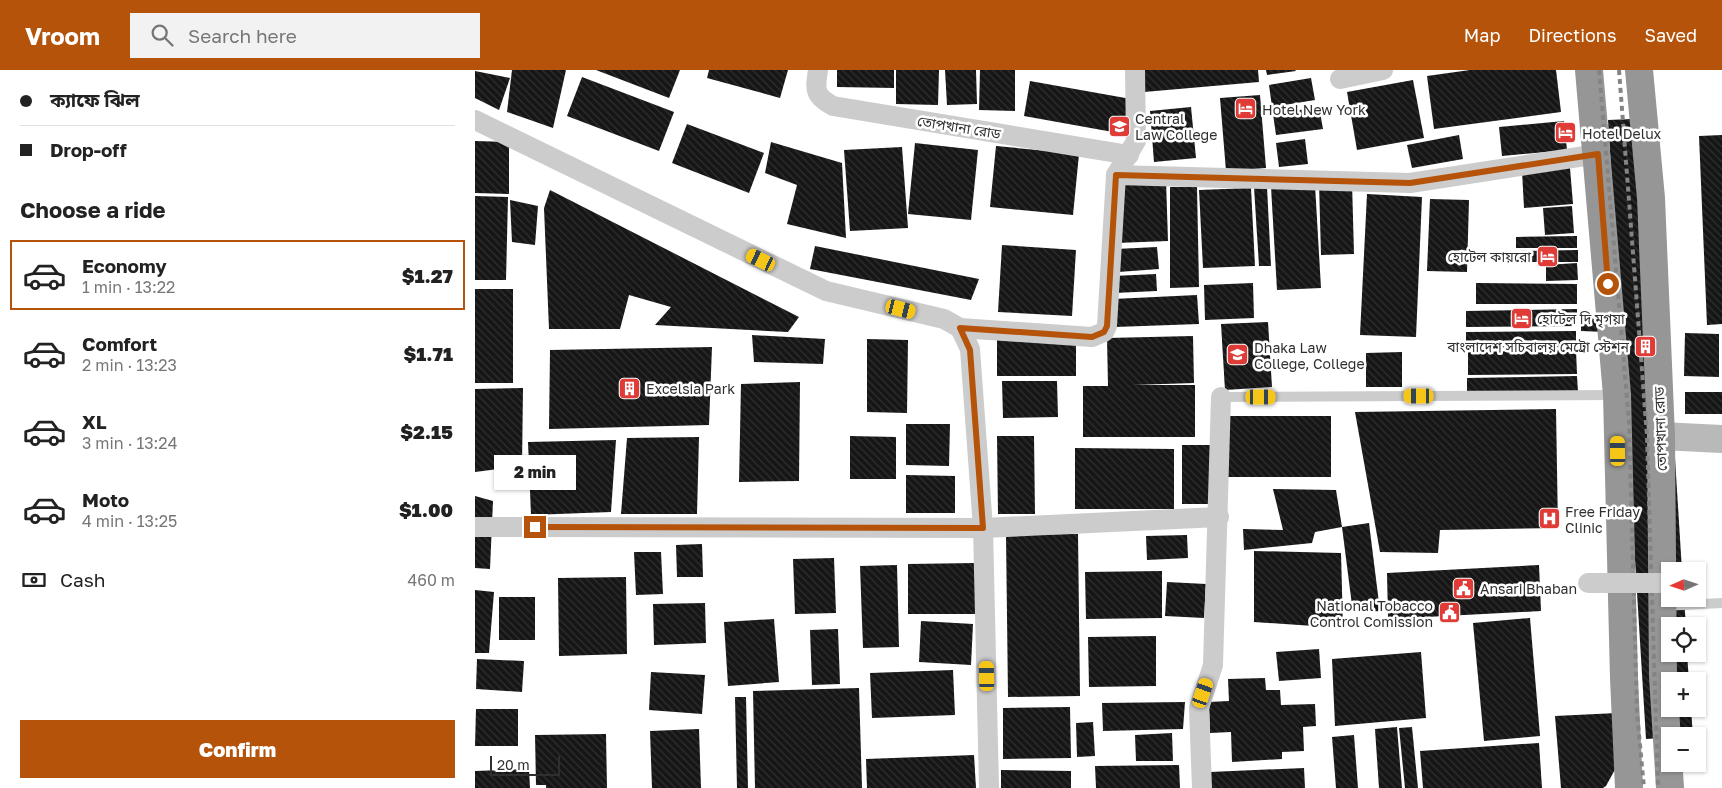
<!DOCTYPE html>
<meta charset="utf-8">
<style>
body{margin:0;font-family:"Golos Text","Noto Sans Bengali",sans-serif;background:#f2f2f2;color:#222;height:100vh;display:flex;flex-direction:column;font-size:19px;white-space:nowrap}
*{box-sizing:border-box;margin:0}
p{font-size:16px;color:#767676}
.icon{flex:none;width:28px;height:28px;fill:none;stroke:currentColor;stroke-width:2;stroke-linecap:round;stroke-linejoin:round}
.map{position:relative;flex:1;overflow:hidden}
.details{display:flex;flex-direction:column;background:#fff;width:475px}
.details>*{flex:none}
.banner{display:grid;align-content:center;height:110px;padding:0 20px;background:#fff}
.needle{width:32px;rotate:267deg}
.tools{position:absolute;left:1186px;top:492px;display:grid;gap:10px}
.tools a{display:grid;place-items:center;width:45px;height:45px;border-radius:0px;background:#fff;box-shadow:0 1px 4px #0004;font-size:25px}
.scale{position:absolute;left:15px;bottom:12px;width:70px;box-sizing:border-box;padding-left:5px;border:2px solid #2f2f2f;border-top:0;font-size:14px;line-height:18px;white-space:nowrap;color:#2f2f2f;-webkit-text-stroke:4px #fff;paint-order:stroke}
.end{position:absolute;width:22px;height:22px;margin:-11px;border:6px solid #b45309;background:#fff;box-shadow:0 0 0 2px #fff}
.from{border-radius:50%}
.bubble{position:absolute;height:35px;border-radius:0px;background:#fff;box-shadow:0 1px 4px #0004;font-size:16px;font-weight:800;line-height:35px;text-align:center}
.car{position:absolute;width:15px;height:30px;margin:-15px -8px;border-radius:6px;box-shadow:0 0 4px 1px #0007;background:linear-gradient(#f5c518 24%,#345 0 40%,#f5c518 0 76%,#345 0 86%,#f5c518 0)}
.banner b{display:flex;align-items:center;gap:18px;height:48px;font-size:19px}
.banner b+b{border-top:1px solid #e0e0e0}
.banner i{width:12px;height:12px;background:#222}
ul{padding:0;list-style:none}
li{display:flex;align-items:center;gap:15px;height:70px;margin:0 10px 8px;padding:0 10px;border:2px solid transparent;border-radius:0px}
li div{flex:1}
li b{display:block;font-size:19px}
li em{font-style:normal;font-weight:800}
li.selected{border-color:#b45309}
li>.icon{width:45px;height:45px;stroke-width:1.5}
h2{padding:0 20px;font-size:22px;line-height:60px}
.pay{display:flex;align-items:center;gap:12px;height:55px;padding:0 20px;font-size:19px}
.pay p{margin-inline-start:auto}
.primary-button{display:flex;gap:10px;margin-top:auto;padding:10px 20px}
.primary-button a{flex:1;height:58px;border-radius:0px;background:#b45309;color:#fff;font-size:20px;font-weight:800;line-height:58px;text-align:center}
header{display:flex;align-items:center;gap:30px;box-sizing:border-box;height:70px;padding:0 25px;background:#b45309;color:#fff}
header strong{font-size:24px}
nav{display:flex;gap:28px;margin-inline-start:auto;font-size:18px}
.search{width:350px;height:45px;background:#f2f2f2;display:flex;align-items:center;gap:12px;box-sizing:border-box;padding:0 18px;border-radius:0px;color:#767676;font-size:19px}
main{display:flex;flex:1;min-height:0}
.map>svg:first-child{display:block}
.building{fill:url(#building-back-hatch)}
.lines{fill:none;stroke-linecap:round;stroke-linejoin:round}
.lane{stroke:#ccc;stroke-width:10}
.street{stroke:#ccc;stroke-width:20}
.secondary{stroke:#b9b9b9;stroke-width:28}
.highway{stroke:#969696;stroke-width:28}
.rail{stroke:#848484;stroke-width:4;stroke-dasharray:5 4;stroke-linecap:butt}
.street-bridge{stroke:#ccc;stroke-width:20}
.route{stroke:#b45309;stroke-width:6}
.labels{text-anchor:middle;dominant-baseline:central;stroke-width:5;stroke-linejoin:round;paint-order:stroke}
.poi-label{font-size:14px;fill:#2f2f2f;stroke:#fff;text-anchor:start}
.street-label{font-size:14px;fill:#2f2f2f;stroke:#fff}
</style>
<header>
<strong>Vroom</strong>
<div class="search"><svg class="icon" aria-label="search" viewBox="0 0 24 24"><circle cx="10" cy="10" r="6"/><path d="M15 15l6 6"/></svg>Search here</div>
<nav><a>Map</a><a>Directions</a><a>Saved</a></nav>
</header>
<main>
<section class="details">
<div class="banner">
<b><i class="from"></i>ক্যাফে ঝিল</b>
<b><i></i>Drop-off</b>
</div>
<h2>Choose a ride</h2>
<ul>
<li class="selected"><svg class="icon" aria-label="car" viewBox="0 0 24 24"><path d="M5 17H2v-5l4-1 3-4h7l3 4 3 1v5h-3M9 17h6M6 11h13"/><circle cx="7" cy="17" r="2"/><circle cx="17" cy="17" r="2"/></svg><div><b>Economy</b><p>1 min · 13:22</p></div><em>$1.27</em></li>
<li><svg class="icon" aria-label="car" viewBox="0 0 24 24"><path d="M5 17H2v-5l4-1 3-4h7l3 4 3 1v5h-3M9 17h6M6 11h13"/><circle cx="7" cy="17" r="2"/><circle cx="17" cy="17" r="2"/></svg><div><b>Comfort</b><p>2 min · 13:23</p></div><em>$1.71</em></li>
<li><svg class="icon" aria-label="car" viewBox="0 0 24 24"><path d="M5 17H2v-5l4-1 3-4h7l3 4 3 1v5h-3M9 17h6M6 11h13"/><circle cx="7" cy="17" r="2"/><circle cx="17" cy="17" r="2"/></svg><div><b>XL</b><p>3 min · 13:24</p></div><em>$2.15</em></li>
<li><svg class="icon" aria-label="car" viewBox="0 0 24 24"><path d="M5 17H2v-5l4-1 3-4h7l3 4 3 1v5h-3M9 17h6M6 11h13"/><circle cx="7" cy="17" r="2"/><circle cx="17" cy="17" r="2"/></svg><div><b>Moto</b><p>4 min · 13:25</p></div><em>$1.00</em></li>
</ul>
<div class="pay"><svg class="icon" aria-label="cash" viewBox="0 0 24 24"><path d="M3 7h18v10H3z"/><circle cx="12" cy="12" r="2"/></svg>Cash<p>460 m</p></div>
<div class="primary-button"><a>Confirm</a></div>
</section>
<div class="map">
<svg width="1247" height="718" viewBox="0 0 1247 718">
<defs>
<pattern id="building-back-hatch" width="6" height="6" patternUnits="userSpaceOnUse" patternTransform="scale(1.25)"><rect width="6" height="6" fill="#161616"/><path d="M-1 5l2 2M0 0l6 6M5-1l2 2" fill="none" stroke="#303030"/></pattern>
</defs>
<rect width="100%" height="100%" fill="#fff"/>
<!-- building -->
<g class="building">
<path d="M37 0H91L78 58 32 42Z"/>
<path d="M121 0H205L194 28Z"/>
<path d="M234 0H313L305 28 232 8Z"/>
<path d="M362 0H419V18L362 17Z"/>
<path d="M421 0H464L463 35 421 34Z"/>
<path d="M470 0H501L502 34 472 35Z"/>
<path d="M505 0H540V41L504 40Z"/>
<path d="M669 0H783L784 12 669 22Z"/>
<path d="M791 0H820L821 1 792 5Z"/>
<path d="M995 0H1081L1086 42 959 59 952 6Z"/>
<path d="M0 1 35 8 24 40 0 28Z"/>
<path d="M107 7 199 42 184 81 92 46Z"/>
<path d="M836 8 840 30 797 37 794 15Z"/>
<path d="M938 10 949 68 882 80 872 22Z"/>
<path d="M555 11 656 29 649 64 549 46Z"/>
<path d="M785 25 791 98 751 101 745 28Z"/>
<path d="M716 37 721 88 679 92 675 41Z"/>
<path d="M844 37 848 59 801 65 798 44Z"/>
<path d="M1179 48 1207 501H1195V529H1209L1211 556H1195V584H1212L1214 611H1195V639H1216L1218 666 1171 669 1133 50Z"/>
<path d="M1089 51 1092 80 1027 86 1024 57Z"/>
<path d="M212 54 289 83 274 123 197 93Z"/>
<path d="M984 65 988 89 937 98 932 75Z"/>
<path d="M1247 65V254L1232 255 1224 66Z"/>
<path d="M830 69 833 94 804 97 801 73Z"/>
<path d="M0 71 34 72V124L0 123Z"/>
<path d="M296 72 367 93 371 168 312 154 322 115 290 103Z"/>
<path d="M440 73 503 80 496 150 433 144Z"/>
<path d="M521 76 604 84 598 145 515 137Z"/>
<path d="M427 77 433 158 375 161 369 80Z"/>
<path d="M1095 98 1098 134 1049 138 1047 101Z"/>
<path d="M691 110 693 171 641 173 639 112Z"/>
<path d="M877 112 879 184 846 185 844 113Z"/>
<path d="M840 115 846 218 802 220 796 117Z"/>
<path d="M695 117H722L724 217 695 218Z"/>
<path d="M779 117H792L796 196H784Z"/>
<path d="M776 118 780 196 728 198 724 120Z"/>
<path d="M75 120 324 247 313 262 180 255 196 237 154 225 145 259H74L69 138Z"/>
<path d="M892 124 947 127 941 267 885 265Z"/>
<path d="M0 126 33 127 31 210H0Z"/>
<path d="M955 129 994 130 992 202 952 201Z"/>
<path d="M35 130 63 136 60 175 37 172Z"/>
<path d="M1097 136 1099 163 1070 165 1068 138Z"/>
<path d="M1102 166V178H1041V167Z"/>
<path d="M527 175 601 180 597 246 523 242Z"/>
<path d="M340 176 504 209 496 230 335 199Z"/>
<path d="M682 177 684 199 643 202 641 179Z"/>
<path d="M1103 180V192H1042V181Z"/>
<path d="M1102 193 1103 210 1071 211V195Z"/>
<path d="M681 204 682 221 639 223 638 206Z"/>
<path d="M778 213 779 248 730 250 729 215Z"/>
<path d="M1001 213 1102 214V234H1001Z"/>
<rect x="0" y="219" width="38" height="94"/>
<path d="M722 225 724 254 640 257 638 229Z"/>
<path d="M1102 239V256L991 257V241Z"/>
<path d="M1106 248H1127L1131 262 1106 261Z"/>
<path d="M793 252 797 317 750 320 746 254Z"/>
<path d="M1101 261V277L991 278V262Z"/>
<path d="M1210 263 1244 264V307L1209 306Z"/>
<path d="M277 265 350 269 348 294 279 292Z"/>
<path d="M718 266 719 313 658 315H720V367H608V316H633L632 268Z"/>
<path d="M392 269 433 270 432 343 392 342Z"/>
<rect x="522" y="269" width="79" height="37"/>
<path d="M237 277 234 355 74 359 75 280Z"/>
<path d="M1101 280 1102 304 993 305V282Z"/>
<path d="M927 282V317H891V283Z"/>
<path d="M1102 306 1103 322 992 324V308Z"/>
<path d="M527 311H582L583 347 528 348Z"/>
<path d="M325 312 324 411 264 412 266 314Z"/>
<path d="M48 318 47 396 0 402V319Z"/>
<rect x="1210" y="322" width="37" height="22"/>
<path d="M1081 339 1083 458 965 460 963 483 905 482 880 342Z"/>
<rect x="752" y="346" width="104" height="61"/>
<path d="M431 354H475L474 396 431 395Z"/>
<path d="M375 366 421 367V409H375Z"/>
<path d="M522 366H559L560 444H523Z"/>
<path d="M224 367 222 444H146L152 368Z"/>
<path d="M141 370 136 442 56 445 53 372Z"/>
<rect x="707" y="375" width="28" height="59"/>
<path d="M600 378 699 379V439H600Z"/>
<path d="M431 405 480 406V443H431Z"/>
<path d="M798 419 861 420 867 457 894 453 905 541 878 543 867 457 840 462 837 473 769 480 768 459 808 460Z"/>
<path d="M0 426 18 431 15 499 0 498Z"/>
<path d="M603 464 605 626 533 627 531 465Z"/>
<path d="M712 465 713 488 672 490 671 466Z"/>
<path d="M227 474 228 507H202L201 475Z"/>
<path d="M779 481 866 483 868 558 779 552Z"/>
<path d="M159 482H186L188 524 161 525Z"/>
<path d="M359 488 361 543 320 544 318 489Z"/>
<path d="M501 493 502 544H433V494Z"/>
<path d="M422 495 424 577 388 578 385 496Z"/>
<path d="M1064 495 1066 541 913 549 912 503Z"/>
<path d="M687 501V548L611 549 610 502Z"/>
<path d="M151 507 152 584 84 586 83 508Z"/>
<path d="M692 512 731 514 729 548 690 546Z"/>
<path d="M0 520 19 522 14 583H0Z"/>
<rect x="24" y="527" width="36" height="43"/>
<path d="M230 533 231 573 179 575 178 534Z"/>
<path d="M1055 548 1065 666 1009 671 998 553Z"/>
<path d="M299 549 304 612 253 616 249 552Z"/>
<path d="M446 551 498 554 496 595 444 592Z"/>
<path d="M363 559 365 614 337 615 335 560Z"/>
<path d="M681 566V616L614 617 613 567Z"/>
<path d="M844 579 846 608 804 611 801 582Z"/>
<path d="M946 582 951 648 860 656 857 589Z"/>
<path d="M2 589 49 591 47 622 1 619Z"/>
<path d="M478 600 480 645 397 648 395 603Z"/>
<path d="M176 602 230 605 227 644 174 640Z"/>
<path d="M790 608 791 620H805L806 635 840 634 841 656 828 657 829 681 807 682V689L757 692 756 662 735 663 734 632 754 631 753 609Z"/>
<path d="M384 618 387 718H280L278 621Z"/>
<path d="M260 627H271L273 718H262Z"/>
<path d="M710 632 708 659 628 661 627 633Z"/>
<path d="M595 637 596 688 528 689V638Z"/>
<path d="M1 639H43V676H0Z"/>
<path d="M1142 643 1143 694 1131 716 1128 718H1086L1080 646Z"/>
<path d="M618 652 620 686 602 687 601 653Z"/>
<path d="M922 657 927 718H904L900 659Z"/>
<path d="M937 657 943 718H930L924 658Z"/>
<path d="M224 659 226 718H177L175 661Z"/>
<path d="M697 663 698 691H661L660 665Z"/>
<path d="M131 664 132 718H71V715H61L60 665Z"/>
<path d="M879 665 883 718H861L857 667Z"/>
<path d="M1064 673 1067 718H948L945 681Z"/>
<path d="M499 685 501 718H392L391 689Z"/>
<path d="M704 695 705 718H621L620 696Z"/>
<path d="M829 698 830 718H735V702Z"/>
<path d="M54 699 55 718H0V701Z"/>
<path d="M526 700 596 701V718H526Z"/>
</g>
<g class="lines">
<!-- lane -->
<g class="lane">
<path d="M746 327 1141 325"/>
<path d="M1188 536 1247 533"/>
</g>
<!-- street -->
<g class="street">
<path d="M343 0C340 20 339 26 358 36L654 85"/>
<path d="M865 9 908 0"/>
<path d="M0 50 351 221 469 249 485 258 617 267 629 262 632 256 641 105 661 71 660 0"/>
<path d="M641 105 935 113 1123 84"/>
<path d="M485 258 495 279 508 458 514 718"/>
<path d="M0 457 508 458 744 447"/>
<path d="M727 718 724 638 738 595 746 327"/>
</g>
<!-- secondary -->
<path class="secondary" d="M1186 366 1247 369"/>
<!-- highway -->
<g class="highway">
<path d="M1114 0 1142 325 1149 608 1154 718"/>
<path d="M1164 0 1176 128 1186 366 1188 606 1195 718"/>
</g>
<!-- rail -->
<g class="rail">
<path d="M1124 0 1154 352 1162 643 1169 718"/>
<path d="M1144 0 1172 366 1183 718"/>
</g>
<!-- street-bridge -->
<path class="street-bridge" d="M1113 513H1195"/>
</g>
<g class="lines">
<!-- route -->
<path class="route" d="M60 457 508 458 495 280 485 258 617 267 629 262 632 256 641 105 935 113 1123 84 1133 214"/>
</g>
<!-- icons -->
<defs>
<symbol id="hotel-square" viewBox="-11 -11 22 22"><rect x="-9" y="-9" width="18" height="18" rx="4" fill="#df3c38" stroke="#fff"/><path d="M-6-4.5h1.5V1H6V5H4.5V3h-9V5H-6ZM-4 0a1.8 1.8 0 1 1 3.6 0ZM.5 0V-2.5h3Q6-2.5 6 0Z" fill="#fff"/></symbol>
<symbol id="school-square" viewBox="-11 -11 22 22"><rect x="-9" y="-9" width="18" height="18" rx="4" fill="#df3c38" stroke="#fff"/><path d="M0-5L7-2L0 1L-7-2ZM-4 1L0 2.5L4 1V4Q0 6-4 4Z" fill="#fff"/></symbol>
<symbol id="building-square" viewBox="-11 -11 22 22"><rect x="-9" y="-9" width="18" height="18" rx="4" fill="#df3c38" stroke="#fff"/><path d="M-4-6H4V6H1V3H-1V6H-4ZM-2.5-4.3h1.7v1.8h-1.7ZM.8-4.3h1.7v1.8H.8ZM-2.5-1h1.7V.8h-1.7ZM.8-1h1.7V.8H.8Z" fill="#fff"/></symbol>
<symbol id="university-square" viewBox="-11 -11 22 22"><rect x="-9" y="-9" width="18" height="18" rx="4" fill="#df3c38" stroke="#fff"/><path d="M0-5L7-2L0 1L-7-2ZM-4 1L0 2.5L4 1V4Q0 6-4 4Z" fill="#fff"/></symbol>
<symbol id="hospital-square" viewBox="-11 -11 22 22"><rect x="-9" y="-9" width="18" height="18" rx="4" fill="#df3c38" stroke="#fff"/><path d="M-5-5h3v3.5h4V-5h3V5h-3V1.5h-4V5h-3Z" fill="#fff"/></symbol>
<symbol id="civic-square" viewBox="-11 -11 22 22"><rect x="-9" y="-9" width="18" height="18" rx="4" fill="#df3c38" stroke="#fff"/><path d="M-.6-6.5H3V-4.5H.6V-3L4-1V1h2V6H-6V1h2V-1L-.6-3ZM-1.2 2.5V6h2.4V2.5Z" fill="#fff"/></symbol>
</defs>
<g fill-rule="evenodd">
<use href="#hotel-square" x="758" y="26" width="25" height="25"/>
<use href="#school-square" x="632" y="44" width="25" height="25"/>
<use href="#hotel-square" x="1078" y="50" width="25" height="25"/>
<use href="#hotel-square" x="1060" y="174" width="25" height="25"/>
<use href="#hotel-square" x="1034" y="236" width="25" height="25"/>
<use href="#building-square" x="1158" y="264" width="25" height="25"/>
<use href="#university-square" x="750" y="272" width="25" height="25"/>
<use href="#building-square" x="142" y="306" width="25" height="25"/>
<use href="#hospital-square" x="1062" y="436" width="25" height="25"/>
<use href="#civic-square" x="976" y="506" width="25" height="25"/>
<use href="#civic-square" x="962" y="530" width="25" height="25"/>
</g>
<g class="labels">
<!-- poi labels -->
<g class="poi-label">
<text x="787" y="39">Hotel New York</text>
<text x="660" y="48">Central<tspan x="660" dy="16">Law College</tspan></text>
<text x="1107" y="63">Hotel Delux</text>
<text x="1056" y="186" text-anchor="end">হোটেল কায়রো</text>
<text x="1062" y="248">হোটেল দি মৃগয়া</text>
<text x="1154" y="276" text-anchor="end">বাংলাদেশ সচিবালয় মেট্রো স্টেশন</text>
<text x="779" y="277">Dhaka Law<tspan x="779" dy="16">College, College</tspan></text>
<text x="171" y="318">Excelsia Park</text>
<text x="1090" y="441">Free Friday<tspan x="1090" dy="16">Clinic</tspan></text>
<text x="1005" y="518">Ansari Bhaban</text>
<text x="958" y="535" text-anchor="end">National Tobacco<tspan x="958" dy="16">Control Comission</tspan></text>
</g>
<!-- street labels -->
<g class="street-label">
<text transform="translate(484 57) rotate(9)">তোপখানা রোড</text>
<text transform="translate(1185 359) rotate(-92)">তোপখানা রোড</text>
</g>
</g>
</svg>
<div class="tools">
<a><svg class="needle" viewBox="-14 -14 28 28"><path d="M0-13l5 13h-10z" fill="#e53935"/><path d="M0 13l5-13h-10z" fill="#767676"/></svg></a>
<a><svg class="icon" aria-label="locate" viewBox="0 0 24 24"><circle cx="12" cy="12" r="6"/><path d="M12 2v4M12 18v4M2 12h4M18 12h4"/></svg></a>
<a>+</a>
<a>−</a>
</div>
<div class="scale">20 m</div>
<i class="end from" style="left:1133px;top:214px"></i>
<i class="end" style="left:60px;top:457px"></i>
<div class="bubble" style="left:19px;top:385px;width:82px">2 min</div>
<i class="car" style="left:286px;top:190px;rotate:296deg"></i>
<i class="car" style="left:426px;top:239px;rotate:104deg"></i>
<i class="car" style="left:944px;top:326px;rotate:270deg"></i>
<i class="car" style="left:786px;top:327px;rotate:90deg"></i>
<i class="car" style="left:1143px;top:381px;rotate:359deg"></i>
<i class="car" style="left:512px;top:606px;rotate:359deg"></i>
<i class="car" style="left:728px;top:623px;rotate:19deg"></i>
</div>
</main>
